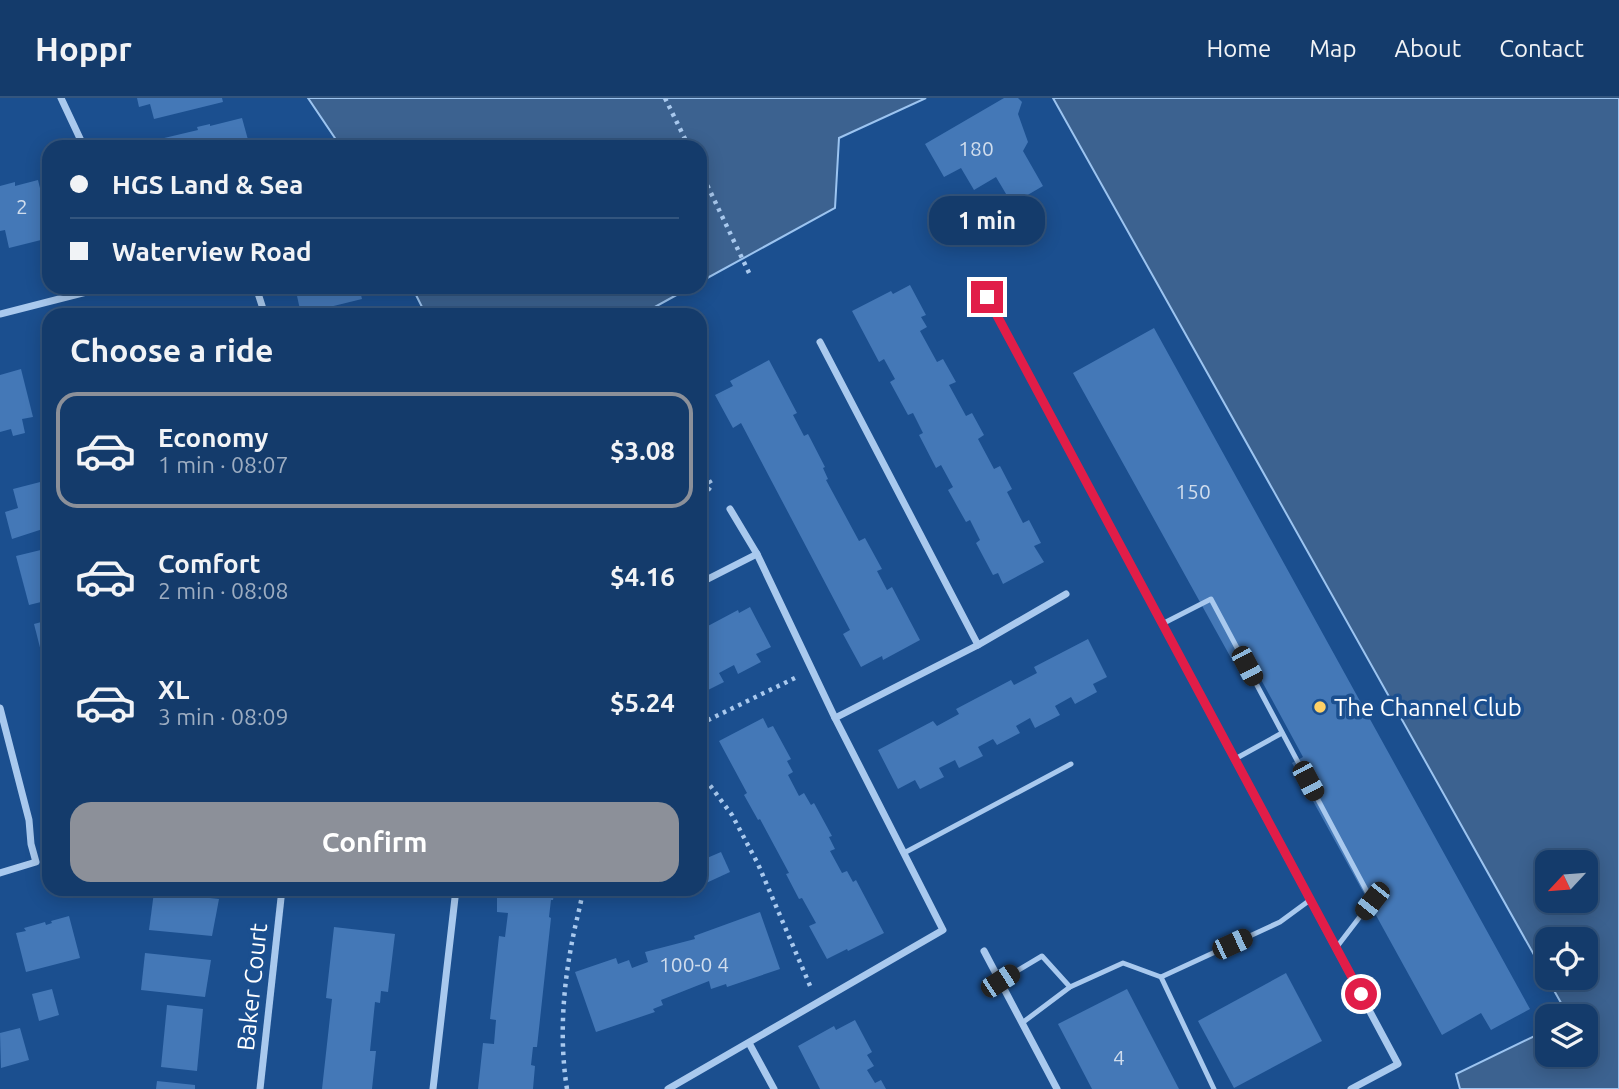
<!DOCTYPE html>
<meta charset="utf-8">
<style>
body{margin:0;font-family:Ubuntu,sans-serif;background:#1d4271;color:#f1f3f6;height:100vh;display:flex;flex-direction:column;font-size:26px;white-space:nowrap}
*{box-sizing:border-box;margin:0}
p{font-size:23px;color:#9dadc1}
.icon{flex:none;width:38px;height:38px;fill:none;stroke:currentColor;stroke-width:2;stroke-linecap:round;stroke-linejoin:round}
.map{position:relative;flex:1;overflow:hidden}
.panel{position:absolute;left:42px;top:210px;width:665px;height:588px;display:flex;flex-direction:column;background:#143b6b;border-radius:21px;box-shadow:0 4px 18px #0003,0 0 0 2px #33557e}
.panel>*{flex:none}
.guide{position:absolute;left:42px;top:42px;width:665px;height:154px;border-radius:21px;box-shadow:0 4px 18px #0003,0 0 0 2px #33557e;display:grid;align-content:center;height:154px;padding:0 28px;background:#143b6b}
.needle{width:46px;rotate:244deg}
.fabs{position:absolute;left:1535px;top:752px;display:grid;gap:14px}
.fabs a{display:grid;place-items:center;width:63px;height:63px;border-radius:14px;background:#143b6b;box-shadow:0 4px 18px #0003,0 0 0 2px #33557e;font-size:35px}
.end{position:absolute;width:32px;height:32px;margin:-16px;border:9px solid #e11d48;background:#fff;box-shadow:0 0 0 4px #fff}
.from{border-radius:50%}
.bubble{position:absolute;height:49px;border-radius:21px;background:#143b6b;box-shadow:0 4px 18px #0003,0 0 0 2px #33557e;font-size:23px;font-weight:700;line-height:49px;text-align:center}
.car{position:absolute;width:21px;height:42px;margin:-21px -10px;border-radius:9px;box-shadow:0 0 5px 2px #0007;background:linear-gradient(#222 24%,#8ab4d8 0 40%,#222 0 76%,#8ab4d8 0 86%,#222 0)}
.guide b{display:flex;align-items:center;gap:24px;height:66px;font-size:26px}
.guide b+b{border-top:2px solid #33557e}
.guide i{width:18px;height:18px;background:#f1f3f6}
ul{padding:0;list-style:none}
li{display:flex;align-items:center;gap:21px;height:116px;margin:0 14px 10px;padding:0 14px;border:4px solid transparent;border-radius:21px}
li div{flex:1}
li b{display:block;font-size:26px}
li em{font-style:normal;font-weight:700}
li.selected{border-color:#8c9099}
li>.icon{width:63px;height:63px;stroke-width:1.5}
h2{padding:0 28px;font-size:32px;line-height:84px}
.button{display:flex;gap:14px;margin-top:auto;padding:14px 28px}
.button a{flex:1;height:80px;border-radius:21px;background:#8c9099;color:#fff;font-size:28px;font-weight:700;line-height:80px;text-align:center}
header{display:flex;align-items:center;gap:42px;box-sizing:border-box;height:98px;padding:0 35px;background:#143b6b;border-bottom:2px solid #33557e}
header strong{font-size:33px}
nav{display:flex;gap:38px;margin-inline-start:auto;font-size:24px}
.map>svg:first-child{display:block}
.water{fill:#3c6290;stroke:#9cc4f0;stroke-width:2;fill-rule:evenodd}
.building{fill:#4478b7}
.lines{fill:none;stroke-linecap:round;stroke-linejoin:round}
.path{stroke:#a9c9ee;stroke-width:4.5;stroke-dasharray:3.5 5;stroke-linecap:butt}
.lane{stroke:#a9c9ee;stroke-width:5}
.street{stroke:#a9c9ee;stroke-width:7}
.route{stroke:#e11d48;stroke-width:9}
.poi-dot{fill:#ffd166;stroke:#1b4f8f;stroke-width:2.5}
.labels{text-anchor:middle;dominant-baseline:central;stroke-width:7;stroke-linejoin:round;paint-order:stroke}
.number-label{font-size:21px;fill:#d0dded}
.poi-label{font-size:24px;fill:#fff;stroke:#1b4f8f;text-anchor:start}
.street-label{font-size:24px;fill:#fff;stroke:#1b4f8f}
</style>
<header>
<strong>Hoppr</strong>
<nav><a>Home</a><a>Map</a><a>About</a><a>Contact</a></nav>
</header>
<div class="map">
<svg width="1619" height="991" viewBox="0 0 1619 991">
<rect width="100%" height="100%" fill="#1b4f8f"/>
<!-- water -->
<g class="water">
<path d="M308 0H926L839 40 835 110 700 184V49H341Z"/>
<path d="M1053 0H1619V991H1460L1456 976 1547 932V957H1586V919H1569L1547 880H1586V842H1547V880ZM1547 765H1586V803H1547Z"/>
<path d="M412 189H691L644 215 630 217H426Z"/>
</g>
<!-- building -->
<g class="building">
<path d="M137 0H222L223 4 154 21 150 6 139 9Z"/>
<path d="M1004 0H1018L1022 4 1018 16 1028 44 1023 53 1043 88 1012 106 996 79 974 92 961 70 944 79 925 46Z"/>
<path d="M242 20 250 49H162L160 41 198 32 197 29 210 26V28Z"/>
<path d="M38 82 49 127V140L9 150 5 132 0 133V88L15 84V88Z"/>
<path d="M910 187 926 217 921 219 927 229 920 233 937 264 943 261 956 284 949 287 966 318 972 315 984 337 978 341 994 371 1000 368 1012 391 1007 394 1023 425 1029 422 1041 445 1034 448 1044 464 1003 486 998 475 993 477 976 445 980 442 970 422 966 424 948 392 953 389 941 367 936 370 919 337 923 335 913 315 908 317 890 284 895 281 884 261 879 264 852 213 891 193 893 196Z"/>
<path d="M295 189H359L362 201 301 216Z"/>
<path d="M1154 230 1530 911 1491 932 1481 915 1442 937 1292 665 1303 659 1245 552 1231 560 1073 275Z"/>
<path d="M769 262 797 315 793 317 804 338 808 336 825 369 823 370 828 381 826 382 859 443 865 440 882 471 877 473 887 492 892 489 920 542 883 562 882 558 861 569 843 536 850 532 741 325 733 330 715 297 733 288 730 283Z"/>
<path d="M21 271 33 319 22 321 25 335 13 338 11 331 0 334V277Z"/>
<path d="M48 382 49 429 12 441 5 414 18 410 13 391Z"/>
<path d="M49 450V502L29 507 16 458Z"/>
<path d="M750 509 771 549 756 556 761 564 738 576 734 567 719 575 724 584 700 596V536L707 532 706 529 738 512 739 515Z"/>
<path d="M49 522V581H48L34 526Z"/>
<path d="M1088 541 1107 579 1093 586 1097 594 1075 606 1071 599 1055 608 1060 617 1035 630 1030 620 1016 628 1020 635 997 647 993 641 978 649 983 658 959 670 955 662 939 670 944 679 920 691 915 682 898 691 878 652 933 623 937 628 959 616 956 611 1011 582 1014 587 1037 575 1034 569Z"/>
<path d="M763 620 768 630 773 628 791 661 787 663 793 674 788 677 799 698 804 695 811 707 814 705 832 738 829 739 835 751 830 753 842 775 847 773 853 784 856 782 884 835 848 853 847 851 827 861 809 828 816 825 802 800 799 801 786 776 789 775 760 721 758 722 744 697 747 695 719 643Z"/>
<path d="M721 754 730 774 704 786 700 778V763Z"/>
<path d="M497 791H555L553 802H551L549 819 551 820 537 949H533L531 967 535 968 533 991H478L483 945 494 946 496 922 490 921 499 838 505 839 508 815 497 814Z"/>
<path d="M643 791H660L646 798Z"/>
<path d="M154 794 219 801 212 838 149 832Z"/>
<path d="M760 814 780 871 727 889 726 886 711 891 709 883 661 902 663 907 653 911 655 914 596 934 575 874 616 860 618 866 629 862 632 870 648 864 645 854 695 841 694 838Z"/>
<path d="M69 818 80 860 26 874 16 835 26 833 24 830 45 824 46 827 52 825 51 823Z"/>
<path d="M334 829 395 836 388 894 381 893 380 905 375 904 370 953H376L372 991H322L332 901 326 900Z"/>
<path d="M145 855 211 862 205 899 141 892Z"/>
<path d="M1286 875 1322 943 1234 990 1198 923Z"/>
<path d="M52 891 59 917 39 923 32 896Z"/>
<path d="M1127 891 1179 991H1092L1058 926Z"/>
<path d="M167 907 203 911 197 973 161 969Z"/>
<path d="M855 922 872 954 867 957 874 968 867 972 875 985 881 982 886 991H820L798 948 834 928 836 932Z"/>
<path d="M20 930 29 962 1 970 0 935Z"/>
<path d="M157 983 195 987V991H156Z"/>
</g>
<g class="lines">
<!-- path -->
<g class="path">
<path d="M665 0 689 49"/>
<path d="M700 72 751 179"/>
<path d="M700 368 712 387 702 400"/>
<path d="M700 626 799 578"/>
<path d="M700 674 732 717 758 766 811 890"/>
<path d="M567 991C559 941 563 888 573 839 576 823 581 807 583 791"/>
</g>
<!-- lane -->
<g class="lane">
<path d="M1162 526 1211 501 1372 803 1336 850"/>
<path d="M1235 661 1282 635"/>
<path d="M904 755 1071 666"/>
<path d="M1000 883 1042 858 1070 889"/>
<path d="M1022 925 1070 889 1123 865 1161 879"/>
<path d="M1214 991 1161 879 1280 824 1310 802"/>
</g>
<!-- street -->
<g class="street">
<path d="M61 0 84 49"/>
<path d="M256 189 265 217"/>
<path d="M987 199 1398 966 1351 991"/>
<path d="M0 216 106 189"/>
<path d="M820 244 978 547"/>
<path d="M700 485 757 456"/>
<path d="M0 610 29 722 31 746 36 764 0 775"/>
<path d="M835 620 978 547 1066 496"/>
<path d="M984 853 1057 991"/>
<path d="M749 945 774 991"/>
<path d="M260 991 282 791"/>
<path d="M433 991 456 791"/>
<path d="M668 991 943 832 835 620 757 456 730 411"/>
</g>
</g>
<g class="lines">
<!-- route -->
<path class="route" d="M987 199 1361 896"/>
</g>
<!-- markers -->
<circle class="poi-dot" cx="1320" cy="609" r="7"/>
<g class="labels">
<!-- number labels -->
<g class="number-label">
<text x="976" y="50">180</text>
<text x="22" y="108">2</text>
<text x="1193" y="393">150</text>
<text x="694" y="866">100-0 4</text>
<text x="1119" y="959">4</text>
</g>
<!-- poi labels -->
<g class="poi-label">
<text x="1334" y="609">The Channel Club</text>
</g>
<!-- street labels -->
<g class="street-label">
<text transform="translate(252 889) rotate(-84)">Baker Court</text>
</g>
</g>
</svg>
<div class="fabs">
<a><svg class="needle" viewBox="-14 -14 28 28"><path d="M0-13l5 13h-10z" fill="#e53935"/><path d="M0 13l5-13h-10z" fill="#9dadc1"/></svg></a>
<a><svg class="icon" aria-label="locate" viewBox="0 0 24 24"><circle cx="12" cy="12" r="6"/><path d="M12 2v4M12 18v4M2 12h4M18 12h4"/></svg></a>
<a><svg class="icon" aria-label="layers" viewBox="0 0 24 24"><path d="M12 4l9 5-9 5-9-5zM3 14l9 5 9-5"/></svg></a>
</div>
<i class="end from" style="left:1361px;top:896px"></i>
<i class="end" style="left:987px;top:199px"></i>
<div class="bubble" style="left:929px;top:98px;width:116px">1 min</div>
<i class="car" style="left:1247px;top:568px;rotate:152deg"></i>
<i class="car" style="left:1308px;top:683px;rotate:152deg"></i>
<i class="car" style="left:1372px;top:803px;rotate:218deg"></i>
<i class="car" style="left:1232px;top:846px;rotate:65deg"></i>
<i class="car" style="left:1000px;top:883px;rotate:57deg"></i>
<div class="guide">
<b><i class="from"></i>HGS Land &amp; Sea</b>
<b><i></i>Waterview Road</b>
</div>
<section class="panel">
<h2>Choose a ride</h2>
<ul>
<li class="selected"><svg class="icon" aria-label="car" viewBox="0 0 24 24"><path d="M5 17H2v-5l4-1 3-4h7l3 4 3 1v5h-3M9 17h6M6 11h13"/><circle cx="7" cy="17" r="2"/><circle cx="17" cy="17" r="2"/></svg><div><b>Economy</b><p>1 min · 08:07</p></div><em>$3.08</em></li>
<li><svg class="icon" aria-label="car" viewBox="0 0 24 24"><path d="M5 17H2v-5l4-1 3-4h7l3 4 3 1v5h-3M9 17h6M6 11h13"/><circle cx="7" cy="17" r="2"/><circle cx="17" cy="17" r="2"/></svg><div><b>Comfort</b><p>2 min · 08:08</p></div><em>$4.16</em></li>
<li><svg class="icon" aria-label="car" viewBox="0 0 24 24"><path d="M5 17H2v-5l4-1 3-4h7l3 4 3 1v5h-3M9 17h6M6 11h13"/><circle cx="7" cy="17" r="2"/><circle cx="17" cy="17" r="2"/></svg><div><b>XL</b><p>3 min · 08:09</p></div><em>$5.24</em></li>
</ul>
<div class="button"><a>Confirm</a></div>
</section>
</div>
